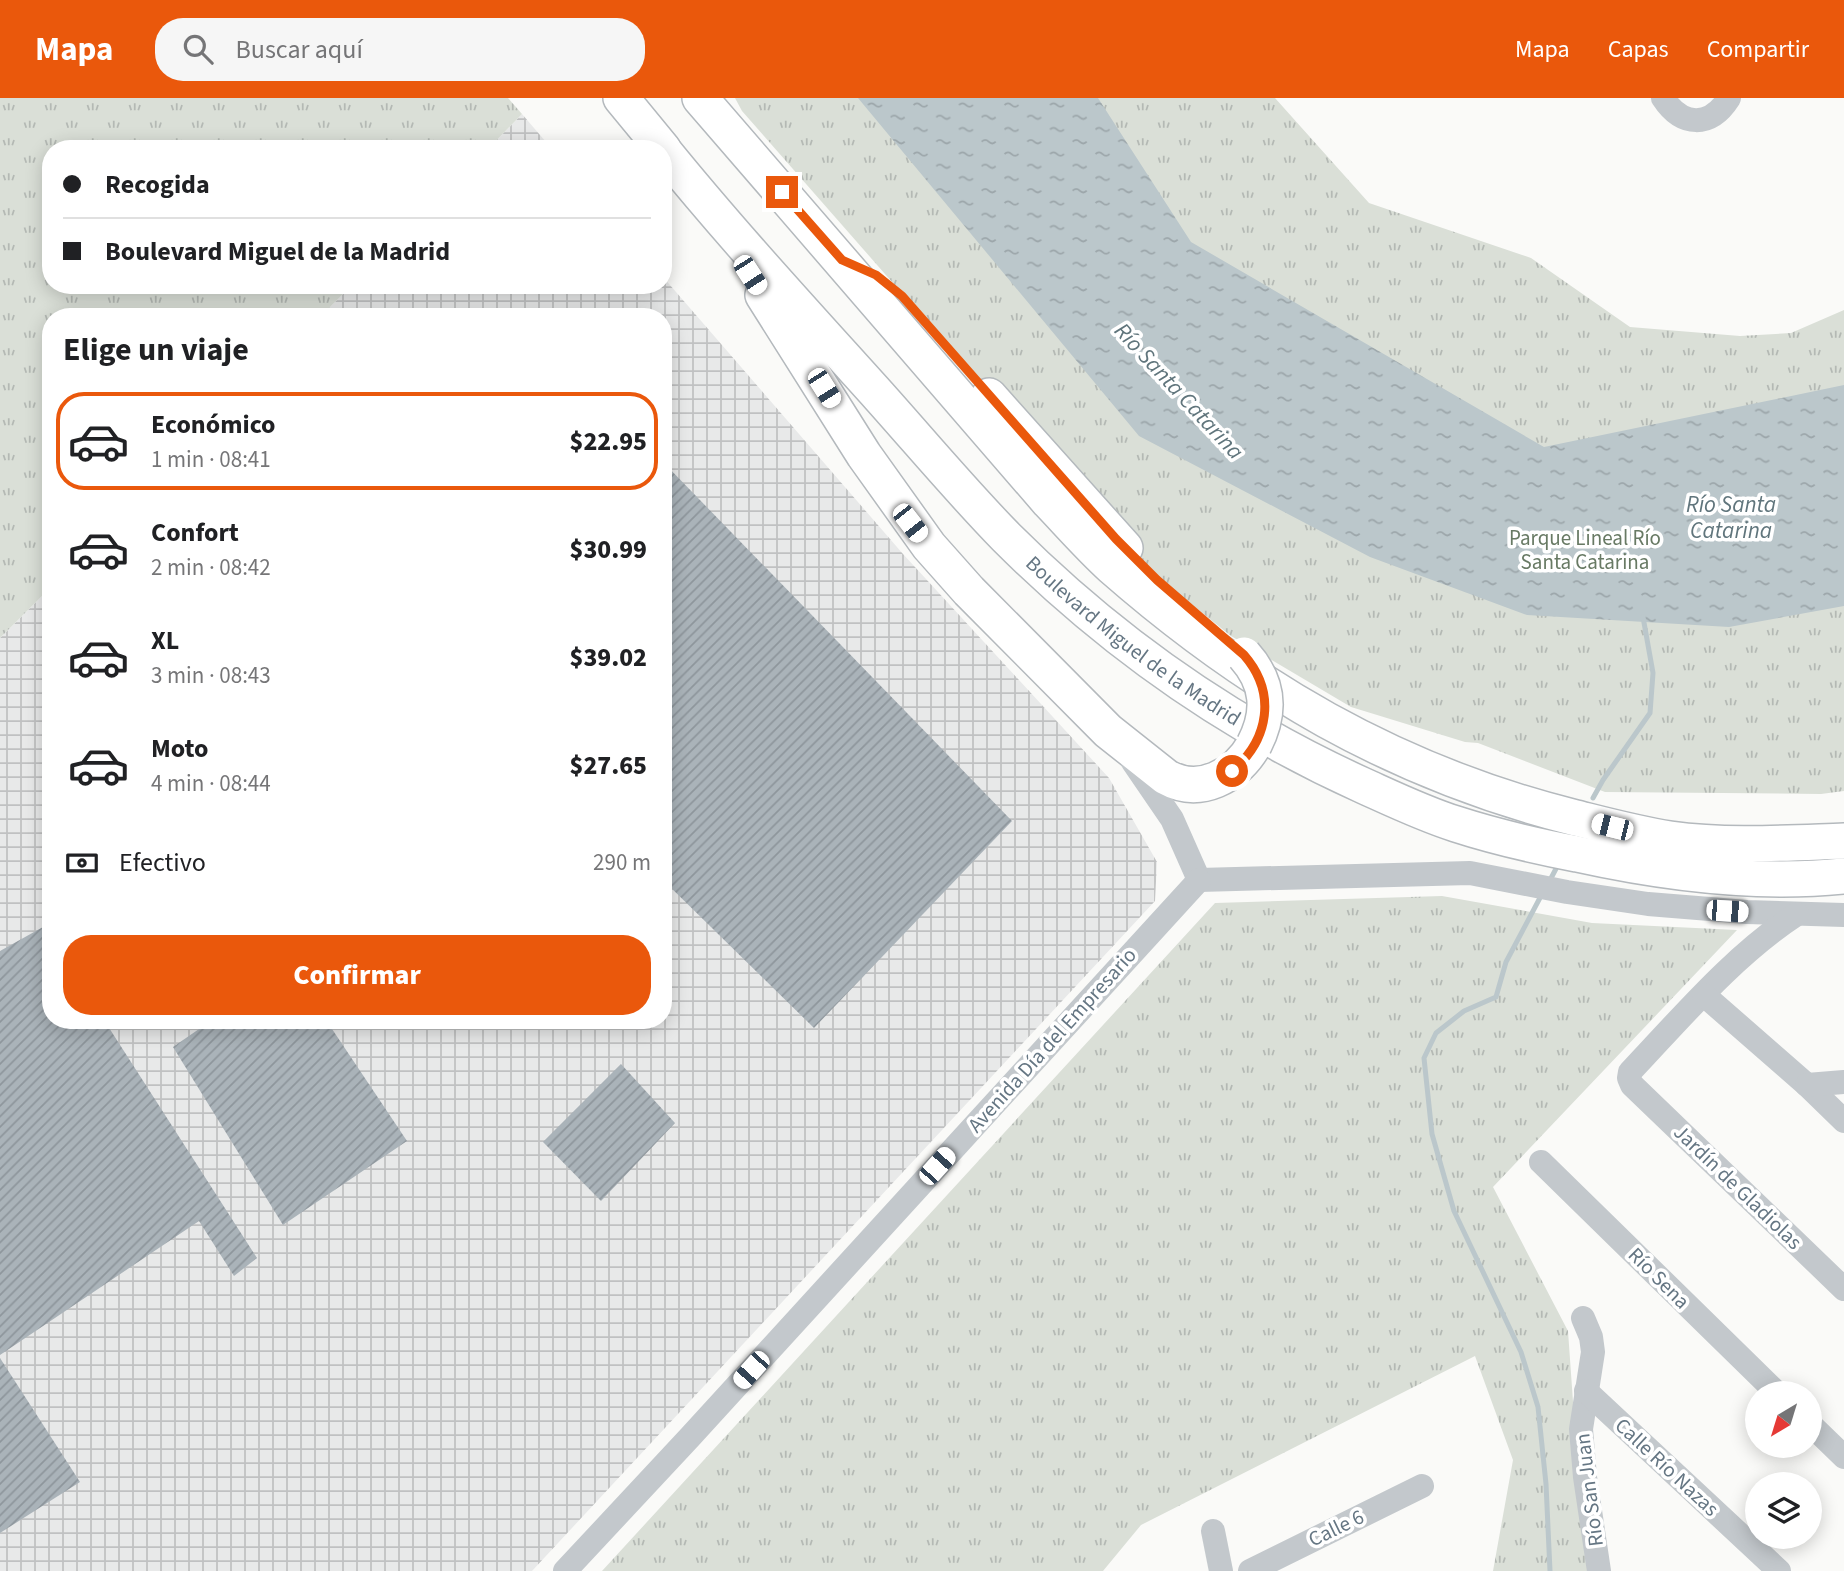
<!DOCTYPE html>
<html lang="es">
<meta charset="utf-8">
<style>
body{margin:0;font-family:"Source Sans 3",sans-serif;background:#f6f6f6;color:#202124;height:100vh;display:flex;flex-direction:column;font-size:26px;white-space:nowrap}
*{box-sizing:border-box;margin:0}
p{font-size:23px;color:#757577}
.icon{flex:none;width:38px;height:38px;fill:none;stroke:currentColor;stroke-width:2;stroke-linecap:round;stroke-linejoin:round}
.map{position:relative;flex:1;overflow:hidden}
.sheet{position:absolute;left:42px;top:210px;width:630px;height:721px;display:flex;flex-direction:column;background:#fff;border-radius:28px;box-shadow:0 4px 18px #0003}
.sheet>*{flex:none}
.hud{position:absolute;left:42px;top:42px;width:630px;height:154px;border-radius:28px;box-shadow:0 4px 18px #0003;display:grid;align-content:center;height:154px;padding:0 21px;background:#fff}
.needle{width:46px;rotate:218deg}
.controls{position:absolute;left:1745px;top:1283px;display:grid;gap:14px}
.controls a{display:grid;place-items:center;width:77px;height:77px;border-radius:50%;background:#fff;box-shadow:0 4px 18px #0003;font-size:35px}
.end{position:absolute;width:32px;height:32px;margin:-16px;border:9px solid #ea580c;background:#fff;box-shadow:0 0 0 4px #fff}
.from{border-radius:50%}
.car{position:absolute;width:21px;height:42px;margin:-21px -10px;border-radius:9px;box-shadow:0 0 5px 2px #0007;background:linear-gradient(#fff 24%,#345 0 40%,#fff 0 76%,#345 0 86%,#fff 0)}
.hud b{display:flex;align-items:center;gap:24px;height:66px;font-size:26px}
.hud b+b{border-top:2px solid #e0e0e0}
.hud i{width:18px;height:18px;background:#202124}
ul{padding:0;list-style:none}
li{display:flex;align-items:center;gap:21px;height:98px;margin:0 14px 10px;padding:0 7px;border:4px solid transparent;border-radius:28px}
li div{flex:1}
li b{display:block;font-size:26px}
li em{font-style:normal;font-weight:800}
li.active{border-color:#ea580c}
li>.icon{width:63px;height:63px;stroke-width:1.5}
h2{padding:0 21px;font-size:32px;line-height:84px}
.pay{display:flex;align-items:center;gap:18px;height:77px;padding:0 21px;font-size:26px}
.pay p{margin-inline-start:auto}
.cta{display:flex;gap:14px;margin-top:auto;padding:14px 21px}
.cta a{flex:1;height:80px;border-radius:28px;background:#ea580c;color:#fff;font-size:28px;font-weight:800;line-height:80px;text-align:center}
header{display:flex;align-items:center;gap:42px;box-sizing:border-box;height:98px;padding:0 35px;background:#ea580c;color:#fff}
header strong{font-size:33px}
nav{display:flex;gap:38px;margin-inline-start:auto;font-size:24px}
.search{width:490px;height:63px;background:#f6f6f6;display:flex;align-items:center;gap:18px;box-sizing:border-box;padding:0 24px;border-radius:28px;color:#757577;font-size:26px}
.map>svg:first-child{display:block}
.industrial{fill:url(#industrial-grid)}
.grass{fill:url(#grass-tufts)}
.water{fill:url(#water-ripples)}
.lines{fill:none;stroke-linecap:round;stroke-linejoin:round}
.stream{stroke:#bbc7cb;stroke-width:5}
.building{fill:url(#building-hatch)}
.highway-casing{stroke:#b4b9bd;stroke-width:38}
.minor{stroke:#c3c8cc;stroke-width:24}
.highway{stroke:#fff;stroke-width:35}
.highway-bridge-casing{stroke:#b4b9bd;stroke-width:38;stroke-linecap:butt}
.highway-bridge{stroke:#fff;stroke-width:35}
.route{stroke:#ea580c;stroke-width:9}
.labels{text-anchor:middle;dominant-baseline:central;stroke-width:7;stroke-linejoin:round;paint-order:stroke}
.park-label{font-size:21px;fill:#687a64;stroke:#fff}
.street-label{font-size:21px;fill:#657683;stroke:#fff}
.water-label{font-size:23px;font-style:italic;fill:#60757c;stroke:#fff}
</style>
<header>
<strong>Mapa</strong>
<div class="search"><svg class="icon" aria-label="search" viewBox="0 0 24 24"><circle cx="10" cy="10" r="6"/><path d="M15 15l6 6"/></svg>Buscar aquí</div>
<nav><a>Mapa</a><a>Capas</a><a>Compartir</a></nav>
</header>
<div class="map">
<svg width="1844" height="1473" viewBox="0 0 1844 1473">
<defs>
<pattern id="industrial-grid" width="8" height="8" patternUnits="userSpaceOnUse" patternTransform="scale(1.75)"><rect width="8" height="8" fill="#e8e9e9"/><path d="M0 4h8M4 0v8" fill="none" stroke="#c0c1c2"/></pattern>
<pattern id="grass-tufts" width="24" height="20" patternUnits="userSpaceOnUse" patternTransform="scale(1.75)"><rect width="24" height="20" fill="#dadfd7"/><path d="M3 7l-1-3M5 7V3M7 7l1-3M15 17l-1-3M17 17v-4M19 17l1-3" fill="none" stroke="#b4b9b4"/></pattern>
<pattern id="water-ripples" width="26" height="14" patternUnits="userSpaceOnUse" patternTransform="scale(1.75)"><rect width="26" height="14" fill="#bbc7cb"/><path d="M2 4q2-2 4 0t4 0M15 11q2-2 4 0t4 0" fill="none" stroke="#9ca6aa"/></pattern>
<pattern id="building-hatch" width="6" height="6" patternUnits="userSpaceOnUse" patternTransform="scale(1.75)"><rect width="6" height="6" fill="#aab3b9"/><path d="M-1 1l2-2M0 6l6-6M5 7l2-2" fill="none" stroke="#8e969c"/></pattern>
</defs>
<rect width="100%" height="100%" fill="#fafaf8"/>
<!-- industrial -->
<g class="industrial">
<path d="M522 16 552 51H488Z"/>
<path d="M663 179 903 456 1109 680 1157 764 1155 803 532 1473H0V540L51 489V922H663V219H320L352 187H663Z"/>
</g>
<!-- grass -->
<g class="grass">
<path d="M0 0H508L522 16 488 51H51V187H352L320 219H51V489L0 540Z"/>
<path d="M735 0H1275L1369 105 1531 160 1630 229 1740 238 1791 235 1844 212V693L1821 696 1605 694 1478 645 1465 644 1351 609 1231 538 1150 473 1051 371 935 233 742 13Z"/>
<path d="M1442 798 1592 825 1737 832 1493 1089 1568 1233 1577 1360 1591 1473H1493L1513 1362 1475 1258 1141 1427 1103 1473H602L1215 805Z"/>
</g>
<!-- water -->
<path class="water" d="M858 0H1098L1191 144 1544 349 1844 287V508L1729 529 1527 517 1370 459 1139 338Z"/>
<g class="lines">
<!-- stream -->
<g class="stream">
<path d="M1593 700 1603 682 1650 615 1653 575 1643 519"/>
<path d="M1549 784 1559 765"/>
<path d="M1542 796 1506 864 1496 899 1464 913 1436 935 1424 960 1432 1036 1454 1113 1521 1254 1538 1309 1546 1386 1550 1473"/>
</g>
</g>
<!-- building -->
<g class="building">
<path d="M663 364 1012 723 814 930 663 782Z"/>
<path d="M43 829 51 840V922H104L257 1160 234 1178 199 1123 0 1257V853Z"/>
<path d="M212 922H326L407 1043 283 1127 173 949Z"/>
<path d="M621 966 675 1025 601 1103 543 1044Z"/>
<path d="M0 1260 80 1384 0 1435Z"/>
</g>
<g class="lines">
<defs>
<g id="highway">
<path d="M621 0 663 51"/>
<path d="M700 0 1049 404C1070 426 1090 449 1112 469 1249 589 1394 674 1572 719 1604 727 1637 736 1670 741 1727 749 1786 745 1844 743"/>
<path id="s1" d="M663 52C732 137 806 217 879 298 921 345 962 394 1006 439 1111 544 1227 626 1362 687 1393 701 1424 716 1456 726 1496 739 1536 748 1577 756 1663 775 1756 787 1844 778"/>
<path d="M763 197 864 357 929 448 969 493 1108 633 1166 679C1200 698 1236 678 1254 647"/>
<path d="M989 298 1125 450"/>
</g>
</defs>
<!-- highway casing -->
<use href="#highway" class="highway-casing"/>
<!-- minor -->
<g class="minor">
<path d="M1663 0C1682 29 1710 30 1729 0"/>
<path d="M1133 664 1172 721 1199 782"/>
<path d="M1199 782 1470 775 1567 794 1648 806 1747 814 1844 817"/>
<path d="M1797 816C1733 858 1682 919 1630 974L1629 980 1632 987 1844 1191"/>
<path d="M1704 897 1807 987 1844 1023"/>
<path d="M1807 987 1844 984"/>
<path d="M1541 1064 1777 1295"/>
<path d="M1583 1220 1591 1239 1593 1254 1581 1331 1585 1379 1599 1473"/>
<path d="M1586 1293 1779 1473"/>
<path d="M1810 1326 1844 1359"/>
<path d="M1213 1433 1221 1473"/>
<path d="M565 1473 690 1339 1199 782"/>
<path d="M1250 1473 1422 1388"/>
</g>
<!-- highway -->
<use href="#highway" class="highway"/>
<defs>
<path id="highway-bridge" d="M1244 557C1269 585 1271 614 1254 647"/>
</defs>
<!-- highway-bridge casing -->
<use href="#highway-bridge" class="highway-bridge-casing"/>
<!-- highway-bridge -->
<use href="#highway-bridge" class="highway-bridge"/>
</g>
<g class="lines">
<!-- route -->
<path class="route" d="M782 94 842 162 876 177 902 198 1116 441 1157 482 1244 557C1277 595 1269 642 1232 673"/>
</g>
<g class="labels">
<!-- park labels -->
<g class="park-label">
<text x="1585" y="440">Parque Lineal Río<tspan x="1585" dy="24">Santa Catarina</tspan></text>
</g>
<!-- street labels -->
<g class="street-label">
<text stroke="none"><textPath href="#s1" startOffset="682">Boulevard Miguel de la Madrid</textPath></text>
<text transform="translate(1052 942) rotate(-48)">Avenida Día del Empresario</text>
<text transform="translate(1738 1089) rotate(44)">Jardín de Gladiolas</text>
<text transform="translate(1659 1180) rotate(45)">Río Sena</text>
<text transform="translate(1667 1369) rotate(43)">Calle Río Nazas</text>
<text transform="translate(1589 1392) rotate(-97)">Río San Juan</text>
<text transform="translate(1336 1430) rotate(-26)">Calle 6</text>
</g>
<!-- water labels -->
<g class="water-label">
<text transform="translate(1179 293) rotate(47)">Río Santa Catarina</text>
<text x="1731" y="406">Río Santa<tspan x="1731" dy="26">Catarina</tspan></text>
</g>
</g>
</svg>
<div class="controls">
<a><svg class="needle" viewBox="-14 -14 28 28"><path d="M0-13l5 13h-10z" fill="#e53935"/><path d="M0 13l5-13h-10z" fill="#757577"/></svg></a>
<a><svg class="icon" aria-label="layers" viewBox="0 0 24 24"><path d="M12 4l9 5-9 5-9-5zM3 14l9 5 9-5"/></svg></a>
</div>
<i class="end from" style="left:1232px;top:673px"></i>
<i class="end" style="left:782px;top:94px"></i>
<i class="car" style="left:750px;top:177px;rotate:147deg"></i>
<i class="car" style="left:824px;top:290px;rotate:148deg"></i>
<i class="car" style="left:910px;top:425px;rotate:142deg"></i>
<i class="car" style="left:1612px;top:729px;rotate:284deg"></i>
<i class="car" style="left:1727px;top:813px;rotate:94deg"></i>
<i class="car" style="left:937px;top:1068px;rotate:42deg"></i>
<i class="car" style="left:751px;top:1272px;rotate:222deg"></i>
<div class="hud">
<b><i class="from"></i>Recogida</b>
<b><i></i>Boulevard Miguel de la Madrid</b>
</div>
<section class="sheet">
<h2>Elige un viaje</h2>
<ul>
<li class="active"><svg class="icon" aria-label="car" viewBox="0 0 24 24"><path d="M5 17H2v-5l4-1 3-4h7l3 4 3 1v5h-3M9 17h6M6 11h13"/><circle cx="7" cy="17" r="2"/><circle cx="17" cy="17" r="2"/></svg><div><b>Económico</b><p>1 min · 08:41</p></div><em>$22.95</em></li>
<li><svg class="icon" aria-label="car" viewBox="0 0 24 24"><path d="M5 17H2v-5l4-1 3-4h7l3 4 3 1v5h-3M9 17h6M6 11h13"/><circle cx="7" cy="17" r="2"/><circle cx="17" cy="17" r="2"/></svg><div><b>Confort</b><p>2 min · 08:42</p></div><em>$30.99</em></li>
<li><svg class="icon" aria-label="car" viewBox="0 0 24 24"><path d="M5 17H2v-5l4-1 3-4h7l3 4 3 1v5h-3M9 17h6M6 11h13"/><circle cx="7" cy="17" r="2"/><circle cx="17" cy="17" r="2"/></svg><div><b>XL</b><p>3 min · 08:43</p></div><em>$39.02</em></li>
<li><svg class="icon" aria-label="car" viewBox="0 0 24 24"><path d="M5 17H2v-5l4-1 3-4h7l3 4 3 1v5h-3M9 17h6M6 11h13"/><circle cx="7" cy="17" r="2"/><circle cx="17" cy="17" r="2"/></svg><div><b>Moto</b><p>4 min · 08:44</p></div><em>$27.65</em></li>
</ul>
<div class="pay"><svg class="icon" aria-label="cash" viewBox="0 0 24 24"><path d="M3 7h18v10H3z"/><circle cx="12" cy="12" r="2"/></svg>Efectivo<p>290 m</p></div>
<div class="cta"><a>Confirmar</a></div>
</section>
</div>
